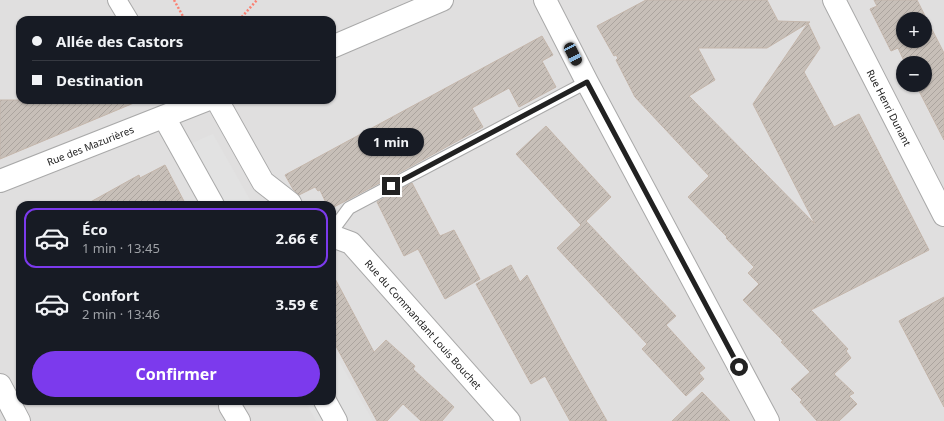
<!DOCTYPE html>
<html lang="fr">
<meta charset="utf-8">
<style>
body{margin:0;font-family:"Noto Sans",sans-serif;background:#242831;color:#f1f3f6;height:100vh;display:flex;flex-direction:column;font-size:15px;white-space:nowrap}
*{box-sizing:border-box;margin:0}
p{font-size:13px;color:#9ea1a6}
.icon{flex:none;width:22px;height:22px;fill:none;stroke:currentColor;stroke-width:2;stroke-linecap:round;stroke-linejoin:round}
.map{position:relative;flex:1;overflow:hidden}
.drawer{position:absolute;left:16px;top:201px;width:320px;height:204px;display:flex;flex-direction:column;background:#171b24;border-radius:12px;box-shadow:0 1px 3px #0004}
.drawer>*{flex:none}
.hud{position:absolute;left:16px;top:16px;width:320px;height:88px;border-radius:12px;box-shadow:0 1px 3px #0004;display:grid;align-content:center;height:88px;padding:0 16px;background:#171b24}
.buttons{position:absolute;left:896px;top:12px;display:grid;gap:8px}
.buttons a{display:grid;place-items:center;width:36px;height:36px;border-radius:50%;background:#171b24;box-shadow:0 1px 3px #0004;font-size:20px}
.end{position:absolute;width:18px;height:18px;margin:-9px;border:5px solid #222;background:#fff;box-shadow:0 0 0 2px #fff}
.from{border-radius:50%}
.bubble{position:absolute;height:28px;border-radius:14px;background:#171b24;box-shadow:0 1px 3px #0004;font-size:13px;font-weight:700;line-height:28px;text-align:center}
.car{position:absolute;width:12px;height:24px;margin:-12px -6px;border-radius:5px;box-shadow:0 0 3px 1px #0007;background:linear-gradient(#222 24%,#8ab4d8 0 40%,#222 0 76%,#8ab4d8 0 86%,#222 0)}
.hud b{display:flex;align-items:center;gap:14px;height:38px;font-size:15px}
.hud b+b{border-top:1px solid #363941}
.hud i{width:10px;height:10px;background:#f1f3f6}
ul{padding:7px 0 0;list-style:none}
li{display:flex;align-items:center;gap:12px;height:60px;margin:0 8px 6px;padding:0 8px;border:2px solid transparent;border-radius:12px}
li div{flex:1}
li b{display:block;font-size:15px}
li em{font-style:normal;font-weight:700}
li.on{border-color:#7c3aed}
li>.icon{width:36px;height:36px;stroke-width:1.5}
.button{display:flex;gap:8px;margin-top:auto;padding:8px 16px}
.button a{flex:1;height:46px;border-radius:24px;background:#7c3aed;color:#fff;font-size:16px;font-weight:700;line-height:46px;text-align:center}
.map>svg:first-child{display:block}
.residential{fill:#e0dfdf;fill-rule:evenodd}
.parking{fill:#e2e2e2}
.building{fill:url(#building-hatch);stroke:#c4b6ab;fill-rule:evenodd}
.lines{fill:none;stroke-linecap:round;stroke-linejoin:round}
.service-casing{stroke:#a9a9a9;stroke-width:14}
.pedestrian-casing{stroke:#a9a9a9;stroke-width:20}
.minor-casing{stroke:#a9a9a9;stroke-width:24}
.path{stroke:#fa8072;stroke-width:2.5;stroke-dasharray:2 2;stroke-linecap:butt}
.service{stroke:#fff;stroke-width:12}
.pedestrian{stroke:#fff;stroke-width:18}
.minor{stroke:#fff;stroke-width:22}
.route{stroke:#222;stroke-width:5}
.labels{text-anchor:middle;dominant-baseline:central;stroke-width:3.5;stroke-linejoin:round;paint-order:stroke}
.street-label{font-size:10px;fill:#222;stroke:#fff}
</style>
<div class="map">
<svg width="944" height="421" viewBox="0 0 944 421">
<defs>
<pattern id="building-hatch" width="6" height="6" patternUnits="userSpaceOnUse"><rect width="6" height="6" fill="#c7bfb8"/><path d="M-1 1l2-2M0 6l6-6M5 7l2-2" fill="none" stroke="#aba49e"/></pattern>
</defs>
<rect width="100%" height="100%" fill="#f2efe9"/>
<!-- residential -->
<path class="residential" d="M0 0H944V421H0ZM903 19H925V41H903ZM20 20H332V100H20ZM903 63H925V85H903ZM20 205H332V401H20Z"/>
<!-- parking -->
<g class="parking">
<path d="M213 134 253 205H204L174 151Z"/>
<path d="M332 348 373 421H316L305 401H332Z"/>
</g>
<!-- building -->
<g class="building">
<path d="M646 0H767L778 21 810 22 808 23 820 48 804 72 834 127 859 114 929 250 811 310 848 349 846 351 851 358 834 374 854 393 849 396 857 404 839 421H817L800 402 802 400 791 389 810 372 781 342 783 341 743 300 759 284 748 273 754 267 726 238 727 237 688 197 709 176 635 97 616 60 618 58 616 55 614 56 597 26ZM808 23 753 104 815 224 689 96 715 80 698 48H767Z"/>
<path d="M874 0H917L944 53V140L916 85H925V63H905L898 48 891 51 870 9 877 6ZM903 19H925V41H903Z"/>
<path d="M542 36 553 55 542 61 556 87 519 107 509 88 472 108 483 127 404 170 332 208V205H327L320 190 318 191 315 187 299 195 293 189 285 175Z"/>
<path d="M0 100H141L0 159Z"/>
<path d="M546 126 611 197 586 221 676 316 666 325 705 368 699 373 704 379 686 396 642 349 647 344 557 248 581 225 516 154Z"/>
<path d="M165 165 186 205H85L139 175 140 178Z"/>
<path d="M412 183 440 236 454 230 480 279 445 299 418 249 404 256 377 202Z"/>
<path d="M511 265 520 282 527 275 564 345 607 421H570L545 376 531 384 476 284Z"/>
<path d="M332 273 374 352 386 340 415 366 413 369 454 407 442 421H421L403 404 387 421H377L332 339Z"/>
<path d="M944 297V407L899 321Z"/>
<path d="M702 392 730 421H672Z"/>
</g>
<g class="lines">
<defs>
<path id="service" d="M332 231 349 208 587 82"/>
<path id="pedestrian" d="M117 0 129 20"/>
<g id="minor">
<path d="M545 0 587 82 768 421"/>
<path id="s1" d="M834 0 944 215"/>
<path d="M332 47 442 0"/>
<path d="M217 100 263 182 290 203 291 205"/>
<path d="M164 117 213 205"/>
<path id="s2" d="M0 181 206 100"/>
<path id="s3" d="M332 236 351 243 509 421"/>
<path d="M0 385 19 421"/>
<path d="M325 401 336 421"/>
<path d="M230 406 239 421"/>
</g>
</defs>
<!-- service casing -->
<use href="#service" class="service-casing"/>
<!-- pedestrian casing -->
<use href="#pedestrian" class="pedestrian-casing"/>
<!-- minor casing -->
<use href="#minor" class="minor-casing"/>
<!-- path -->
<g class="path">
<path d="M174 0 185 20"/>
<path d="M239 20 257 0"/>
</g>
<!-- service -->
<use href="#service" class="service"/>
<!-- pedestrian -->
<use href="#pedestrian" class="pedestrian"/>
<!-- minor -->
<use href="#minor" class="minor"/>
</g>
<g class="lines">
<!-- route -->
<path class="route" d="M391 186 587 82 739 367"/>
</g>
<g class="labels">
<!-- street labels -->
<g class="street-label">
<text stroke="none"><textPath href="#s1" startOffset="121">Rue Henri Dunant</textPath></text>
<text stroke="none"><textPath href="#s2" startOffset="97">Rue des Mazurières</textPath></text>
<text stroke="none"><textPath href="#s3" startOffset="129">Rue du Commandant Louis Bouchet</textPath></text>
</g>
</g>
</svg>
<div class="buttons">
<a>+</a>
<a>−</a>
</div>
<i class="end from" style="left:739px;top:367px"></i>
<i class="end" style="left:391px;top:186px"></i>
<div class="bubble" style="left:358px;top:128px;width:66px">1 min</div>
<i class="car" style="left:573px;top:54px;rotate:153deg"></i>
<div class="hud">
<b><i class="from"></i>Allée des Castors</b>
<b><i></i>Destination</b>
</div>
<section class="drawer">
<ul>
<li class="on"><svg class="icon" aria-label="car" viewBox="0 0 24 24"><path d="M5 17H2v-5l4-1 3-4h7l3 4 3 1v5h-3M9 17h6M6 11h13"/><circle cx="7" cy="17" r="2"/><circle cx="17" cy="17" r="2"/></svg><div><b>Éco</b><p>1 min · 13:45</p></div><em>2.66 €</em></li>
<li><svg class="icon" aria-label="car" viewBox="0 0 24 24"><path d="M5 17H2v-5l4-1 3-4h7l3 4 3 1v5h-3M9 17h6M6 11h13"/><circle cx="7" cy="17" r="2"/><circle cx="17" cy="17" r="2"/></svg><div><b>Confort</b><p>2 min · 13:46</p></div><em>3.59 €</em></li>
</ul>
<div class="button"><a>Confirmer</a></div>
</section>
</div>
